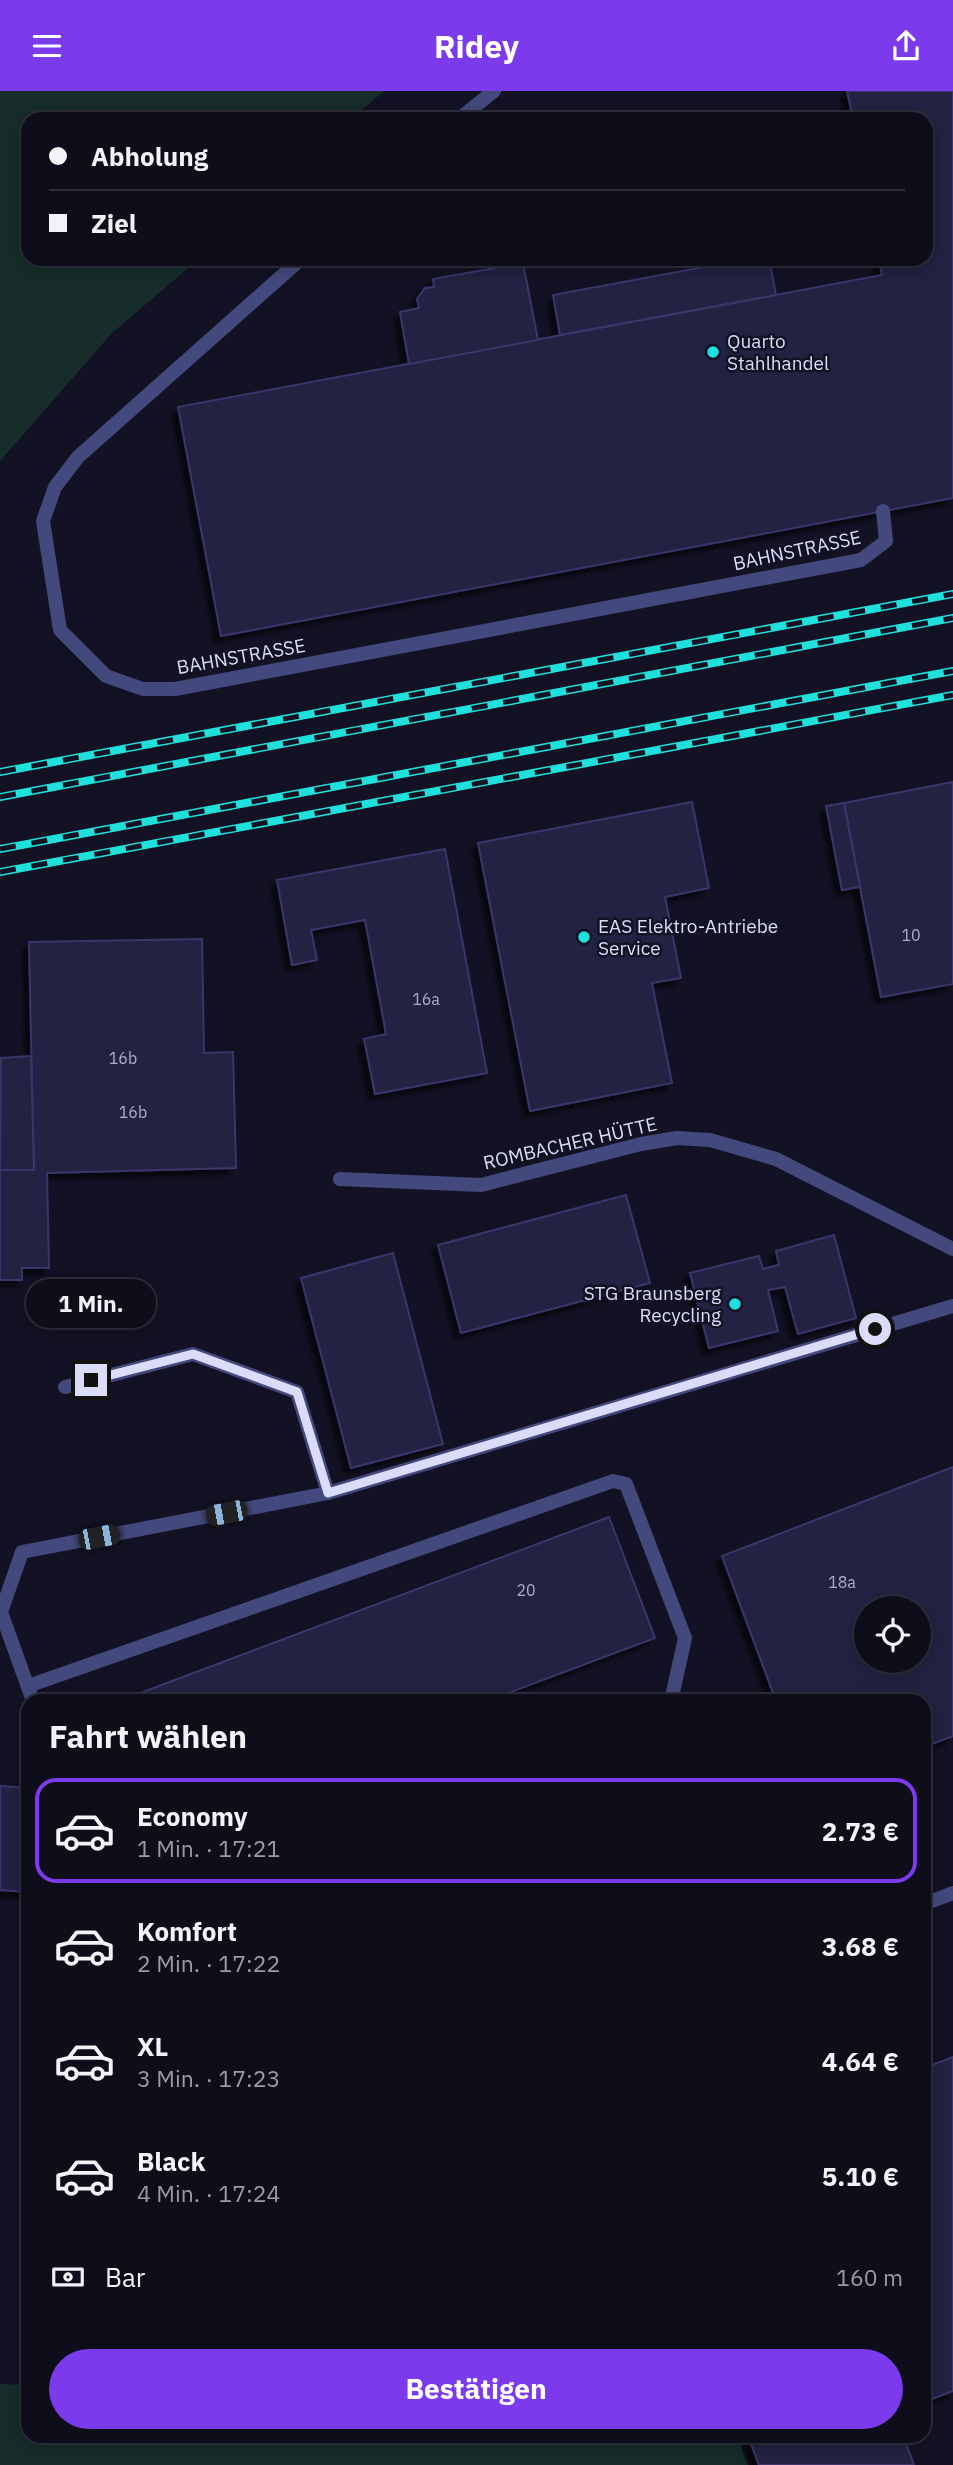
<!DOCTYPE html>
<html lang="de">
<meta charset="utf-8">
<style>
body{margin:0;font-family:"IBM Plex Sans",sans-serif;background:#171724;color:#f1f3f6;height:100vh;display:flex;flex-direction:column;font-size:26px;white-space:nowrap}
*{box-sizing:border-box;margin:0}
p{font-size:23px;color:#9b9ca3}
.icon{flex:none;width:38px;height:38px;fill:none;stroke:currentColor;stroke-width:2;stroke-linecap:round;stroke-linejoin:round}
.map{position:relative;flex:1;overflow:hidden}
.drawer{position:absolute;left:21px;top:1603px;width:910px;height:749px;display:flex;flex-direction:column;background:#0e0e1b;border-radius:21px;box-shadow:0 4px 18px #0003,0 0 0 2px #2e2e3a}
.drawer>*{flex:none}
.banner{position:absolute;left:21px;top:21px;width:912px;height:154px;border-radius:21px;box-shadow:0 4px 18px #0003,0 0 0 2px #2e2e3a;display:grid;align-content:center;height:154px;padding:0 28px;background:#0e0e1b}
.fabs{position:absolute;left:854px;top:1505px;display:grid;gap:14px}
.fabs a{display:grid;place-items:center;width:77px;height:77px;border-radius:50%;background:#0e0e1b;box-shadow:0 4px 18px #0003,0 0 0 2px #2e2e3a;font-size:35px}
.end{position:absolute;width:32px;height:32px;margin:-16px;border:9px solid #dbdbfa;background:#111;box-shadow:0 0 0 4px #111}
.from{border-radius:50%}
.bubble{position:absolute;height:49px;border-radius:24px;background:#0e0e1b;box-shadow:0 4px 18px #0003,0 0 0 2px #2e2e3a;font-size:23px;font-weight:800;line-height:49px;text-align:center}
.car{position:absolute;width:21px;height:42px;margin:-21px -10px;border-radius:9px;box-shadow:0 0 5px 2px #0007;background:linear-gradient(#222 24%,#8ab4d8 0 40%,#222 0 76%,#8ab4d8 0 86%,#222 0)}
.banner b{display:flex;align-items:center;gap:24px;height:66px;font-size:26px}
.banner b+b{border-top:2px solid #2e2e3a}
.banner i{width:18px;height:18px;background:#f1f3f6}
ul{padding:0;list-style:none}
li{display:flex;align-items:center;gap:21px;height:105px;margin:0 14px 10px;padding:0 14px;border:4px solid transparent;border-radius:21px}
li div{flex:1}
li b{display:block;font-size:26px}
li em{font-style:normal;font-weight:800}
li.on{border-color:#7c3aed}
li>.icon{width:63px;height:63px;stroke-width:1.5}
h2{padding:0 28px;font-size:32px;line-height:84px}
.pay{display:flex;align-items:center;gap:18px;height:77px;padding:0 28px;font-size:26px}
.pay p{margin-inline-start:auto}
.cta{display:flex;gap:14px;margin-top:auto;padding:14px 28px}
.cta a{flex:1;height:80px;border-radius:42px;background:#7c3aed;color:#fff;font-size:28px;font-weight:800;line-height:80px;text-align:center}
header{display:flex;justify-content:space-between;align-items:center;height:91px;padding:0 28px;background:#7c3aed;color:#fff;font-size:32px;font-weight:800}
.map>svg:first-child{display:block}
.green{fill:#162d2a}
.building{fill:#232143;stroke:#3a366b;stroke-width:2;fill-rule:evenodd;filter:url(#shadow)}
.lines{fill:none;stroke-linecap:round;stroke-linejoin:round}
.lane{stroke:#44497d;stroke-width:14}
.street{stroke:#44497d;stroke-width:14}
.rail-casing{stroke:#20e0db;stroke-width:8}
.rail{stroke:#131224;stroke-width:5;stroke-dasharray:16;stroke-linecap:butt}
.route{stroke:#dbdbfa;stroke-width:9}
.poi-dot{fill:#20e0db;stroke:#131224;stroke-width:2.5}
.labels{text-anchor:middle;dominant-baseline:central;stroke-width:5;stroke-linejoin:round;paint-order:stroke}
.number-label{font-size:16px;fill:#adaccc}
.poi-label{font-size:19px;fill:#dbdbfa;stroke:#131224;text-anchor:start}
.street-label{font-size:19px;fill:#dbdbfa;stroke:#131224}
</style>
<header><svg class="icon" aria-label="menu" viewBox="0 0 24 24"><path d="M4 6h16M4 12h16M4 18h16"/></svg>Ridey<svg class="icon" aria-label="share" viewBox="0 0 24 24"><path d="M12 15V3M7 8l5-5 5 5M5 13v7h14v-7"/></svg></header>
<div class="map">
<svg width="953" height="2374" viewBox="0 0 953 2374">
<defs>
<filter id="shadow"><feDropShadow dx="-6" dy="6" stdDeviation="2" flood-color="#0009"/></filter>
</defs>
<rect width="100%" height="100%" fill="#131224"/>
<!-- green -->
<g class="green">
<path d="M0 0H384L351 28H28V168H199L111 243 0 370Z"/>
<path d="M0 2293 28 2294V2345H737L748 2374H0Z"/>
</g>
<!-- building -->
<g class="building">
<path d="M847 0H953V407L221 545 178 316 882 184 879 168H926V28H853Z"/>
<path d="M747 168H769L776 204 560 244 553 204Z"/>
<path d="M523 172 538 249 409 273 400 221 419 217 417 208 425 197 434 196 433 188Z"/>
<path d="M953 691V893L881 906 844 712Z"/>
<path d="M692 711 709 797 665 806 681 887 652 892 672 992 530 1020 478 752Z"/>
<path d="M844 712 860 796 842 799 826 715Z"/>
<path d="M445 758 487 982 375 1003 364 948 386 943 365 829 311 839 317 869 292 874 277 789Z"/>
<path d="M202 848 204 962 233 961 236 1077 47 1082 49 1177H22V1189H0V1079H34L29 851Z"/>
<path d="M31 965 34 1079H0L1 967Z"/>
<path d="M626 1104 650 1192 461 1242 438 1154Z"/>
<path d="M834 1144 856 1227 798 1243 785 1196 768 1199 778 1240 709 1257 690 1182 759 1165 763 1178 779 1174 776 1160Z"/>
<path d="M393 1162 443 1353 351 1377 301 1187Z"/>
<path d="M953 1376V1645L924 1656V1610H776L722 1465ZM866 1517H919V1570H866Z"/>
<path d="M609 1426 655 1547 487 1610H119Z"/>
<path d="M0 1695 28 1697 27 1801 0 1799Z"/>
<path d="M953 1966V2300L924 2311V1977Z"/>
<path d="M748 2345H903L914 2374H759Z"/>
</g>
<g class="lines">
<!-- lane -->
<g class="lane">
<path d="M65 1296 193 1263 297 1301 328 1402"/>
<path d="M28 1595 613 1390 626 1393 685 1547 671 1610"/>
<path d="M33 1610 1 1521 22 1461 328 1402 953 1215"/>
</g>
<!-- street -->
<g class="street">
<path d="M459 28 494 0"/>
<path d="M301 168 78 366 55 396 43 430 60 539 106 585 143 598H175L861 469 886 450 883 420"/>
<path d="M340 1088 481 1094 641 1053 677 1047 710 1049 776 1068 953 1158"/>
<path d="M924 1813 953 1802"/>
</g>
<defs>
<g id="rail">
<path d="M0 681 953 503"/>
<path d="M0 706 953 527"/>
<path d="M0 758 953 580"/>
<path d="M0 781 953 604"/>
</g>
</defs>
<!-- rail casing -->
<use href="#rail" class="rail-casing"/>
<!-- rail -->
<use href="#rail" class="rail"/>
</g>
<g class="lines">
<!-- route -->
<path class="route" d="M91 1289 193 1263 297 1301 328 1402 875 1238"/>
</g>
<!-- markers -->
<g class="poi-dot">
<circle cx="713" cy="261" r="7"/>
<circle cx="584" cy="846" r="7"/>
<circle cx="735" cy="1213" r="7"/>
</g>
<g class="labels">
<!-- number labels -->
<g class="number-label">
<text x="911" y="844">10</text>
<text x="426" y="908">16a</text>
<text x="123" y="967">16b</text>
<text x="133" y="1021">16b</text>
<text x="842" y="1491">18a</text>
<text x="526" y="1499">20</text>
</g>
<!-- poi labels -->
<g class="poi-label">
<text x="727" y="250">Quarto<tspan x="727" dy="22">Stahlhandel</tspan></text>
<text x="598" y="835">EAS Elektro-Antriebe<tspan x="598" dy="22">Service</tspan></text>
<text x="721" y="1202" text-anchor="end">STG Braunsberg<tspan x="721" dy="22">Recycling</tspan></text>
</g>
<!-- street labels -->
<g class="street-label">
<text transform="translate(797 459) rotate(-12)">BAHNSTRASSE</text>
<text transform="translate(241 565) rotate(-10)">BAHNSTRASSE</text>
<text transform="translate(570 1052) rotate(-13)">ROMBACHER HÜTTE</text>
</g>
</g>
</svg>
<div class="fabs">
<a><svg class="icon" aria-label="locate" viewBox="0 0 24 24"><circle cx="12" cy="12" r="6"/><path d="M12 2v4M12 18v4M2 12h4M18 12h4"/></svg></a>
</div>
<i class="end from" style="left:875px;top:1238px"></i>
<i class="end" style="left:91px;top:1289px"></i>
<div class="bubble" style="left:26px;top:1188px;width:130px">1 Min.</div>
<i class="car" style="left:226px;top:1422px;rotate:259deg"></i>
<i class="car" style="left:99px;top:1446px;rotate:79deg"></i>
<div class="banner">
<b><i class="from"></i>Abholung</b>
<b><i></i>Ziel</b>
</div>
<section class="drawer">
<h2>Fahrt wählen</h2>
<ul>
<li class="on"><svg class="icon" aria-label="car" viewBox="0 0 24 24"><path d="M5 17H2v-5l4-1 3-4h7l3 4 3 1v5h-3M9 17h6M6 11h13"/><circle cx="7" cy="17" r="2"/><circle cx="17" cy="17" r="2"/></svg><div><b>Economy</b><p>1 Min. · 17:21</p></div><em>2.73 €</em></li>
<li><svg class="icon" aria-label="car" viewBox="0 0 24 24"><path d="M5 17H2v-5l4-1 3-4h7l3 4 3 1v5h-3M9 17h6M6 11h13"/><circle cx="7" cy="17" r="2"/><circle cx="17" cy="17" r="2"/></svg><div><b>Komfort</b><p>2 Min. · 17:22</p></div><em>3.68 €</em></li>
<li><svg class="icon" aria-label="car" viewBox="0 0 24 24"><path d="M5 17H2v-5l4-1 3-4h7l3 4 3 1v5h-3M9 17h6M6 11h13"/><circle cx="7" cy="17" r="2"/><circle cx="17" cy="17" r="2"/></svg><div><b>XL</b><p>3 Min. · 17:23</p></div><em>4.64 €</em></li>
<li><svg class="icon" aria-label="car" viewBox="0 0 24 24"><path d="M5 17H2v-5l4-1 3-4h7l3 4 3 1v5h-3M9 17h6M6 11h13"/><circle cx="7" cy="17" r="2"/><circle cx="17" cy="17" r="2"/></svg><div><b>Black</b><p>4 Min. · 17:24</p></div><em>5.10 €</em></li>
</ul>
<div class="pay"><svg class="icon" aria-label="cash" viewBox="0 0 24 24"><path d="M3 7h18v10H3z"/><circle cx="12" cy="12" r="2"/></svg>Bar<p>160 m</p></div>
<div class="cta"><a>Bestätigen</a></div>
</section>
</div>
